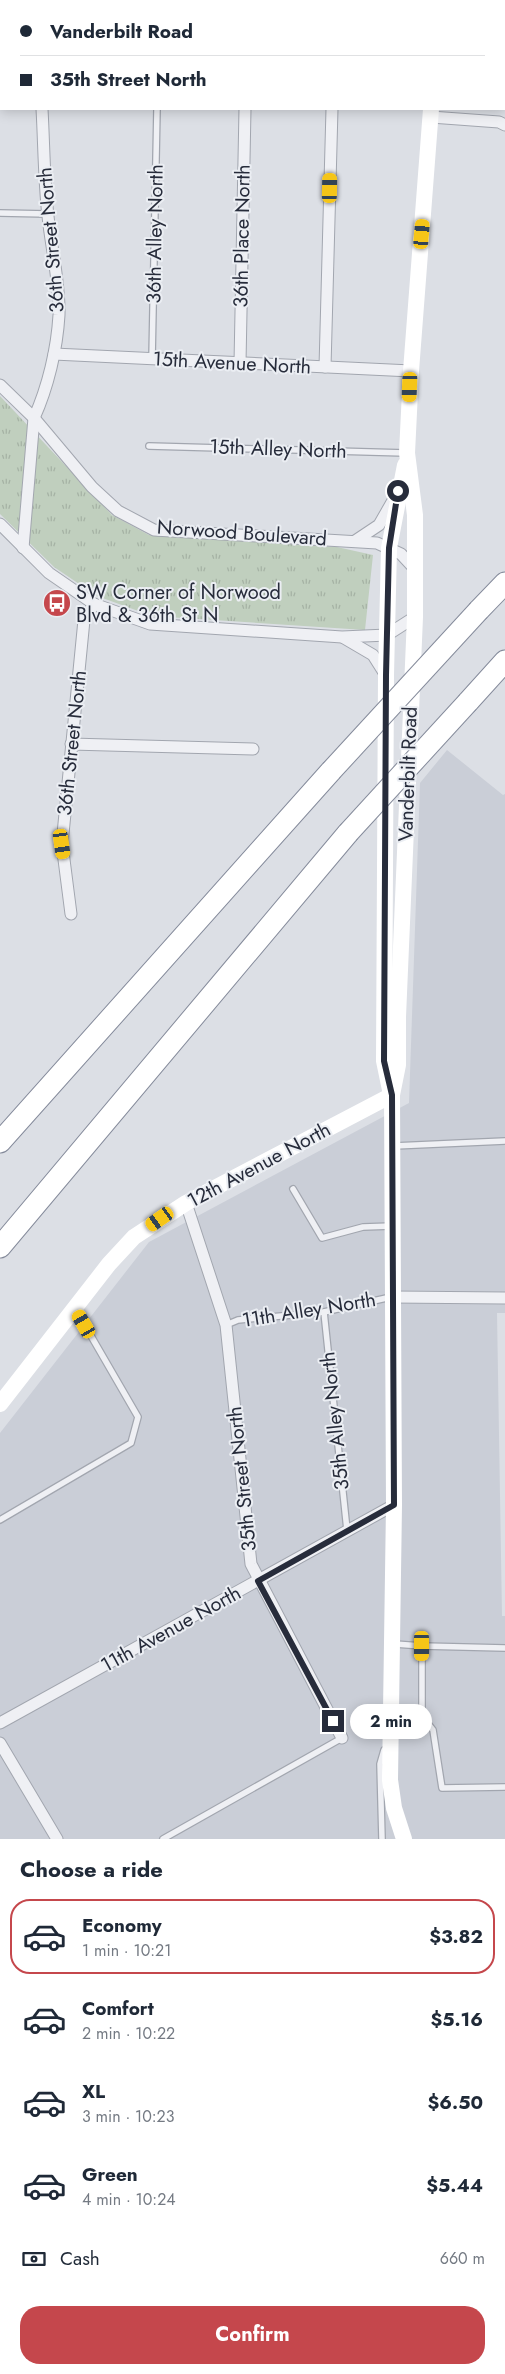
<!DOCTYPE html>
<meta charset="utf-8">
<style>
body{margin:0;font-family:Jost,sans-serif;background:#f6f6f7;color:#1f2937;height:100vh;display:flex;flex-direction:column;font-size:19px;white-space:nowrap}
*{box-sizing:border-box;margin:0}
p{font-size:16px;color:#747a83}
.icon{flex:none;width:28px;height:28px;fill:none;stroke:currentColor;stroke-width:2;stroke-linecap:round;stroke-linejoin:round}
.map{position:relative;height:1839px;overflow:hidden}
.details{display:flex;flex-direction:column;background:#fff;flex:1}
.details>*{flex:none}
.hud{position:absolute;left:0px;top:0px;width:505px;height:110px;box-shadow:0 2px 12px #0003;display:grid;align-content:center;height:110px;padding:0 20px;background:#fff}
.end{position:absolute;width:22px;height:22px;margin:-11px;border:6px solid #272c3b;background:#fff;box-shadow:0 0 0 2px #fff}
.from{border-radius:50%}
.bubble{position:absolute;height:35px;border-radius:18px;background:#fff;box-shadow:0 2px 12px #0003;font-size:16px;font-weight:700;line-height:35px;text-align:center}
.car{position:absolute;width:15px;height:30px;margin:-15px -8px;border-radius:6px;box-shadow:0 0 4px 1px #0007;background:linear-gradient(#f5c518 24%,#345 0 40%,#f5c518 0 76%,#345 0 86%,#f5c518 0)}
.hud b{display:flex;align-items:center;gap:18px;height:48px;font-size:19px}
.hud b+b{border-top:1px solid #e0e1e3}
.hud i{width:12px;height:12px;background:#1f2937}
ul{padding:0;list-style:none}
li{display:flex;align-items:center;gap:15px;height:75px;margin:0 10px 8px;padding:0 10px;border:2px solid transparent;border-radius:20px}
li div{flex:1}
li b{display:block;font-size:19px}
li em{font-style:normal;font-weight:700}
li.on{border-color:#c5474c}
li>.icon{width:45px;height:45px;stroke-width:1.5}
h2{padding:0 20px;font-size:22px;line-height:60px}
.pay{display:flex;align-items:center;gap:12px;height:55px;padding:0 20px;font-size:19px}
.pay p{margin-inline-start:auto}
.button{display:flex;gap:10px;margin-top:auto;padding:10px 20px}
.button a{flex:1;height:58px;border-radius:20px;background:#c5474c;color:#fff;font-size:20px;font-weight:700;line-height:58px;text-align:center}
.map>svg:first-child{display:block}
.built{fill:#caced7}
.grass{fill:url(#grass-tufts)}
.lines{fill:none;stroke-linecap:round;stroke-linejoin:round}
.lane-casing{stroke:#a2a6af;stroke-width:8}
.street-casing{stroke:#a2a6af;stroke-width:13}
.highway-casing{stroke:#858b9b;stroke-width:23}
.lane{stroke:#eff0f4;stroke-width:5.5}
.street{stroke:#eff0f4;stroke-width:11}
.secondary{stroke:#fff;stroke-width:16}
.highway{stroke:#fff;stroke-width:21}
.highway-bridge-casing{stroke:#858b9b;stroke-width:23;stroke-linecap:butt}
.highway-bridge{stroke:#fff;stroke-width:21}
.route{stroke:#272c3b;stroke-width:6}
.labels{text-anchor:middle;dominant-baseline:central;stroke-width:4;stroke-linejoin:round;paint-order:stroke}
.street-label{font-size:20px;fill:#272c3b;stroke:#ebeef3}
.poi-label{font-size:20px;fill:#272c3b;stroke:#ebeef3;text-anchor:start}
</style>
<div class="map">
<svg width="505" height="1839" viewBox="0 0 505 1839">
<defs>
<pattern id="grass-tufts" width="24" height="20" patternUnits="userSpaceOnUse" patternTransform="scale(1.25)"><rect width="24" height="20" fill="#c0cfbe"/><path d="M3 7l-1-3M5 7V3M7 7l1-3M15 17l-1-3M17 17v-4M19 17l1-3" fill="none" stroke="#a5b2a4"/></pattern>
</defs>
<rect width="100%" height="100%" fill="#dcdfe5"/>
<!-- built -->
<path class="built" d="M447 750 503 795 505 794V1313H497L502 1616H505V1839H0V1433L149 1242 409 1103 420 783Z"/>
<!-- grass -->
<path class="grass" d="M0 396 112 515 149 535 337 547 373 555 365 630 152 616 97 596 54 567 0 514Z"/>
<g class="lines">
<defs>
<g id="lane">
<path d="M0 213 48 214"/>
<path d="M152 359 157 109"/>
<path d="M149 446 406 453"/>
<path d="M394 1146 505 1141"/>
<path d="M293 1189 322 1238 363 1227 392 1226"/>
<path d="M324 1312 347 1530"/>
<path d="M226 1325 238 1320 324 1312 391 1297"/>
<path d="M0 1520 131 1443 138 1417 76 1310"/>
<path d="M395 1644 422 1646"/>
<path d="M505 1648 422 1646V1716L433 1730 442 1788 505 1787"/>
<path d="M163 1839 342 1738"/>
<path d="M382 1839 380 1764 384 1750"/>
</g>
<g id="street">
<path d="M33 0V1"/>
<path d="M0 93H1"/>
<path d="M431 117 499 122 505 125"/>
<path d="M54 354 411 371"/>
<path d="M240 363 245 109"/>
<path d="M325 367 332 109"/>
<path d="M0 385 34 418 92 487 118 511 154 530 377 543 401 554 414 568"/>
<path d="M0 524 49 573 94 604 150 624 342 637 387 635 415 617"/>
<path d="M355 541 379 525 395 497"/>
<path d="M23 548 34 418C48 387 57 349 59 315 60 282 51 248 48 216 44 181 44 144 42 109"/>
<path d="M344 638 373 655 385 674"/>
<path d="M71 744 253 749"/>
<path d="M71 914 62 844 84 620 94 604"/>
<path d="M186 1203 226 1325 251 1564 342 1738"/>
<path d="M392 1297 505 1298"/>
<path d="M0 1723 394 1505"/>
<path d="M0 1743 57 1839"/>
</g>
<g id="highway">
<path d="M479 610 505 583"/>
<path d="M468 702 505 661"/>
<path d="M0 1142 331 771"/>
<path d="M0 1247 348 833"/>
</g>
</defs>
<!-- lane casing -->
<use href="#lane" class="lane-casing"/>
<!-- street casing -->
<use href="#street" class="street-casing"/>
<!-- highway casing -->
<use href="#highway" class="highway-casing"/>
<!-- lane -->
<use href="#lane" class="lane"/>
<!-- street -->
<use href="#street" class="street"/>
<!-- secondary -->
<g class="secondary">
<path d="M421 0V1"/>
<path d="M390 1090 384 1061 386 675 389 548 405 465"/>
<path d="M0 1404 109 1264 134 1237 186 1203 392 1095"/>
<path d="M404 1839 394 1808 390 1780 394 1505 392 1095 398 1065V1017L415 617V515L407 453 411 371 431 109"/>
</g>
<!-- highway -->
<use href="#highway" class="highway"/>
<defs>
<g id="highway-bridge">
<path d="M331 771 479 610"/>
<path d="M348 833 468 702"/>
</g>
</defs>
<!-- highway-bridge casing -->
<use href="#highway-bridge" class="highway-bridge-casing"/>
<!-- highway-bridge -->
<use href="#highway-bridge" class="highway-bridge"/>
</g>
<g class="lines">
<!-- route -->
<path class="route" d="M333 1721 258 1581 394 1505 392 1095 384 1061 386 675 389 548 398 491"/>
</g>
<!-- icons -->
<defs>
<symbol id="bus-disc" viewBox="-11 -11 22 22"><circle r="9.5" fill="#c5474c" stroke="#ebeef3"/><path d="M-5-6H5V4H4V6H2V4H-2V6H-4V4H-5ZM-3.5-4V0h7V-4ZM-3.5 1.2v1.5H-2V1.2ZM2 1.2v1.5H3.5V1.2Z" fill="#fff"/></symbol>
</defs>
<g fill-rule="evenodd">
<use href="#bus-disc" x="41" y="587" width="32" height="32"/>
</g>
<g class="labels">
<!-- street labels -->
<g class="street-label">
<text transform="translate(155 234) rotate(-89)">36th Alley North</text>
<text transform="translate(242 236) rotate(-89)">36th Place North</text>
<text transform="translate(51 240) rotate(-95)">36th Street North</text>
<text transform="translate(232 363) rotate(3)">15th Avenue North</text>
<text transform="translate(278 449) rotate(2)">15th Alley North</text>
<text transform="translate(242 533) rotate(4)">Norwood Boulevard</text>
<text transform="translate(72 743) rotate(-84)">36th Street North</text>
<text transform="translate(408 774) rotate(-88)">Vanderbilt Road</text>
<text transform="translate(259 1165) rotate(-28)">12th Avenue North</text>
<text transform="translate(309 1310) rotate(-9)">11th Alley North</text>
<text transform="translate(335 1421) rotate(-96)">35th Alley North</text>
<text transform="translate(242 1479) rotate(-96)">35th Street North</text>
<text transform="translate(171 1629) rotate(-29)">11th Avenue North</text>
</g>
<!-- poi labels -->
<g class="poi-label">
<text x="76" y="592">SW Corner of Norwood<tspan x="76" dy="23">Blvd &amp; 36th St N</tspan></text>
</g>
</g>
</svg>
<i class="end from" style="left:398px;top:491px"></i>
<i class="end" style="left:333px;top:1721px"></i>
<div class="bubble" style="left:350px;top:1704px;width:82px">2 min</div>
<i class="car" style="left:330px;top:188px;rotate:1deg"></i>
<i class="car" style="left:422px;top:234px;rotate:5deg"></i>
<i class="car" style="left:410px;top:387px;rotate:182deg"></i>
<i class="car" style="left:62px;top:844px;rotate:172deg"></i>
<i class="car" style="left:160px;top:1219px;rotate:235deg"></i>
<i class="car" style="left:84px;top:1324px;rotate:330deg"></i>
<i class="car" style="left:422px;top:1646px;rotate:180deg"></i>
<div class="hud">
<b><i class="from"></i>Vanderbilt Road</b>
<b><i></i>35th Street North</b>
</div>
</div>
<section class="details">
<h2>Choose a ride</h2>
<ul>
<li class="on"><svg class="icon" aria-label="car" viewBox="0 0 24 24"><path d="M5 17H2v-5l4-1 3-4h7l3 4 3 1v5h-3M9 17h6M6 11h13"/><circle cx="7" cy="17" r="2"/><circle cx="17" cy="17" r="2"/></svg><div><b>Economy</b><p>1 min · 10:21</p></div><em>$3.82</em></li>
<li><svg class="icon" aria-label="car" viewBox="0 0 24 24"><path d="M5 17H2v-5l4-1 3-4h7l3 4 3 1v5h-3M9 17h6M6 11h13"/><circle cx="7" cy="17" r="2"/><circle cx="17" cy="17" r="2"/></svg><div><b>Comfort</b><p>2 min · 10:22</p></div><em>$5.16</em></li>
<li><svg class="icon" aria-label="car" viewBox="0 0 24 24"><path d="M5 17H2v-5l4-1 3-4h7l3 4 3 1v5h-3M9 17h6M6 11h13"/><circle cx="7" cy="17" r="2"/><circle cx="17" cy="17" r="2"/></svg><div><b>XL</b><p>3 min · 10:23</p></div><em>$6.50</em></li>
<li><svg class="icon" aria-label="car" viewBox="0 0 24 24"><path d="M5 17H2v-5l4-1 3-4h7l3 4 3 1v5h-3M9 17h6M6 11h13"/><circle cx="7" cy="17" r="2"/><circle cx="17" cy="17" r="2"/></svg><div><b>Green</b><p>4 min · 10:24</p></div><em>$5.44</em></li>
</ul>
<div class="pay"><svg class="icon" aria-label="cash" viewBox="0 0 24 24"><path d="M3 7h18v10H3z"/><circle cx="12" cy="12" r="2"/></svg>Cash<p>660 m</p></div>
<div class="button"><a>Confirm</a></div>
</section>
